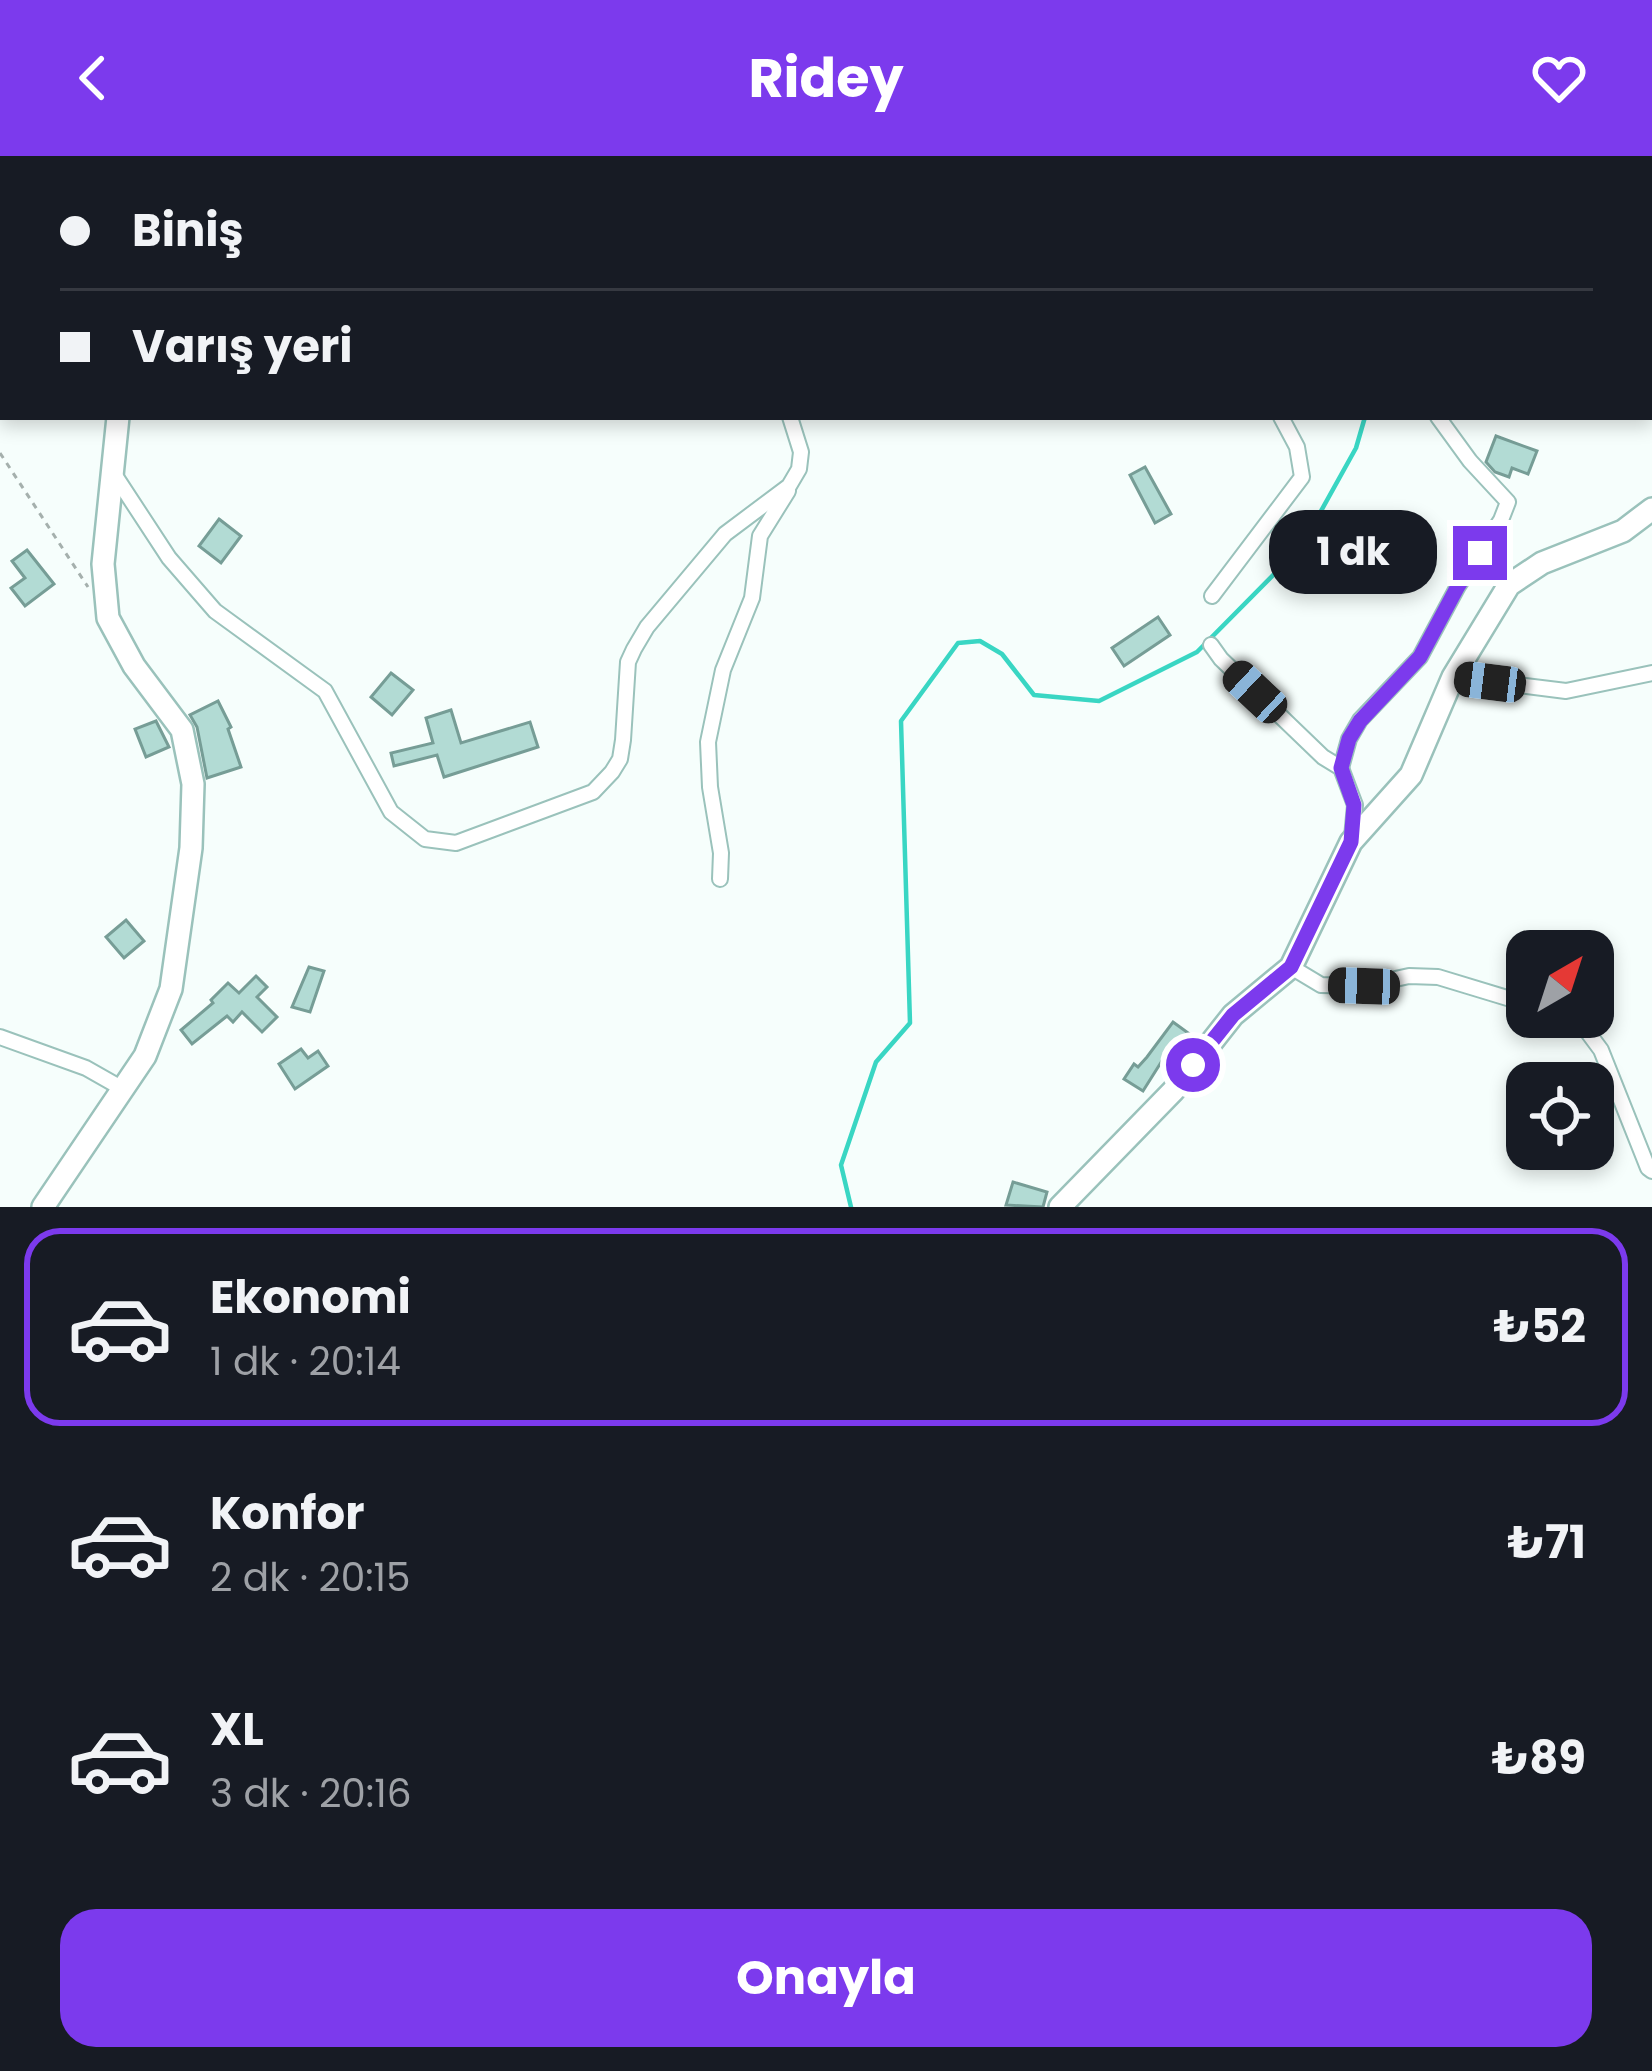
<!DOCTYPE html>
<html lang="tr">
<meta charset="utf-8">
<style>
body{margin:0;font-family:Poppins,sans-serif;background:#20242c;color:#f1f3f6;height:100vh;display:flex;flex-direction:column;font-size:45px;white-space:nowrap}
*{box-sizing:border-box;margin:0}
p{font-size:39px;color:#9ea1a6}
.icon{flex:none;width:66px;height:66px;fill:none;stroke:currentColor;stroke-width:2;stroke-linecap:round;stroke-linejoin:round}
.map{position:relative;height:1051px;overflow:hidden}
.details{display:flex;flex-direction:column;background:#171b24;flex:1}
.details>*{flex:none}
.banner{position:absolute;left:0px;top:0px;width:1653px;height:264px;box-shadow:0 6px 18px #0003;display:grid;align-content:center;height:264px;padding:0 60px;background:#171b24}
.needle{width:78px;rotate:39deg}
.tools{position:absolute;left:1506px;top:774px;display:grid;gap:24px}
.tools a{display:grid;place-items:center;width:108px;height:108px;border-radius:24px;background:#171b24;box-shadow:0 6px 18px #0003;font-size:60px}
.end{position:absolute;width:54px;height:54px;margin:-27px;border:15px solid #7c3aed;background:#fff;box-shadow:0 0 0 6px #fff}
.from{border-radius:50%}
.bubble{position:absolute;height:84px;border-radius:36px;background:#171b24;box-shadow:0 6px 18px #0003;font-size:39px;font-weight:700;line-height:84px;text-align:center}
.car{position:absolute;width:36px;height:72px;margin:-36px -18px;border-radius:15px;box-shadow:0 0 9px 3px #0007;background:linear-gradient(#222 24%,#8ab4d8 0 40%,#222 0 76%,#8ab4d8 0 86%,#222 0)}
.banner b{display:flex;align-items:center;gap:42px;height:114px;font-size:45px}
.banner b+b{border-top:3px solid #363941}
.banner i{width:30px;height:30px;background:#f1f3f6}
ul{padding:21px 0 0;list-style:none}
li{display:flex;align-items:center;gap:36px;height:198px;margin:0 24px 18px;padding:0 36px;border:6px solid transparent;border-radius:36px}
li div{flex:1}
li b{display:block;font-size:45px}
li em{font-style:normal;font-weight:700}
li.selected{border-color:#7c3aed}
li>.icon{width:108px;height:108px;stroke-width:1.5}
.action{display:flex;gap:24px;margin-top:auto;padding:24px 60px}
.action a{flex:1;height:138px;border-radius:36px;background:#7c3aed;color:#fff;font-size:48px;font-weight:700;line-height:138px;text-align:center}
header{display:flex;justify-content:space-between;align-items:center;height:156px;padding:0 60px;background:#7c3aed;color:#fff;font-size:54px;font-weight:700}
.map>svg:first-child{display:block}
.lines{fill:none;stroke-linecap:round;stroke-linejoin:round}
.stream{stroke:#39d6c3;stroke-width:4.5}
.building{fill:#b2dbd4;stroke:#769d96;stroke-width:3}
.lane-casing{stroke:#9ac2bb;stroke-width:12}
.street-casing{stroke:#9ac2bb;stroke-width:18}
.secondary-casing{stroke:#9ac2bb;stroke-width:26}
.path{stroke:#a5b0ad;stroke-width:3;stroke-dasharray:6 6;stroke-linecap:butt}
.lane{stroke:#fff;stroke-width:8}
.street{stroke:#fff;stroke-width:14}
.secondary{stroke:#fff;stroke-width:21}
.route{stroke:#7c3aed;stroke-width:15}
</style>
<header><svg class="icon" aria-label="back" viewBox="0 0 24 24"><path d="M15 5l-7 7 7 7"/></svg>Ridey<svg class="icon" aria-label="heart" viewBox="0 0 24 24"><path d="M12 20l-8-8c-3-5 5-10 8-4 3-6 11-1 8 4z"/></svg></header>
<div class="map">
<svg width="1652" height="1051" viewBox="0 0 1652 1051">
<rect width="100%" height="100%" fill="#f6fefc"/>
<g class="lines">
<!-- stream -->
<g class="stream">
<path d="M1444 3 1445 0"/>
<path d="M851 1051 841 1009 876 906 910 867 901 565 958 487 980 485 1002 498 1034 539 1099 545 1197 496 1301 391 1356 292 1365 261"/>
</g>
</g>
<!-- building -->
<g class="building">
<path d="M1496 280 1537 295 1528 318 1512 312 1509 321 1495 316 1486 306Z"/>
<path d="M1145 311 1171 358 1155 367 1130 319Z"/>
<path d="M219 363 241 380 221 407 199 390Z"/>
<path d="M27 394 54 428 25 450 11 432 25 422 12 405Z"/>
<path d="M1158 461 1170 479 1124 510 1112 492Z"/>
<path d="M391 517 413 534 392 559 371 541Z"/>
<path d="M218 545 231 571 228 573 241 611 207 622 197 571 190 559Z"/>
<path d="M451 554 461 587 530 566 538 591 444 621 437 599 394 610 391 597 433 587 426 562Z"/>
<path d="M156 565 169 591 146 601 135 573Z"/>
<path d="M126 764 144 785 124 802 106 781Z"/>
<path d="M309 811 324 815 310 856 292 851Z"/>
<path d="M256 820 267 831 257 841 277 861 262 876 242 856 233 866 227 860 192 888 181 874 213 847 211 844 228 827 239 837Z"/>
<path d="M1173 866 1191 879 1180 895 1172 889 1143 935 1124 923 1134 908 1138 911 1147 901Z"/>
<path d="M301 893 308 902 318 895 328 910 295 933 279 908Z"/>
<path d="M1013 1026 1047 1036 1043 1051 1006 1049Z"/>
</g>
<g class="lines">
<defs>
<g id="lane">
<path d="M1001 3 1005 0"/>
<path d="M1516 3 1517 0"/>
</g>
<g id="street">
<path d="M1151 0V3"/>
<path d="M114 318 169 402 215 455 325 535 391 656 425 683 456 687 593 636 612 616 620 603 623 584 628 506 634 493 647 471 725 378 789 330 799 313 801 296 790 261"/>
<path d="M1212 440 1302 321 1297 291 1281 261"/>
<path d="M1211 489 1221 503 1323 601 1341 612 1355 649 1352 681"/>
<path d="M1453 521 1566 535 1652 517"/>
<path d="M1341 612 1349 583 1360 564 1420 501 1458 430 1501 364 1508 346 1470 305 1438 261"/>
<path d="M720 723 721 697 710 631 708 586 723 514 752 442 760 380 788 335"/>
<path d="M1291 811 1321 829 1364 830 1409 820 1438 821 1527 848"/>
<path d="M1572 861 1578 863 1601 894 1648 1012 1652 1015"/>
<path d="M0 881 86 912 123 933"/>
</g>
<g id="secondary">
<path d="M208 3 209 0"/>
<path d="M43 1051 145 900 171 833 191 692 193 628 182 574 134 510 108 462 103 408 118 261"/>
<path d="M1060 1051 1173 935 1233 859 1291 811 1351 686 1411 619 1453 521 1509 429 1542 407 1623 375 1652 353"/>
</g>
</defs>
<!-- lane casing -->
<use href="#lane" class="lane-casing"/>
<!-- street casing -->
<use href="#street" class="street-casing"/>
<!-- secondary casing -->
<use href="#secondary" class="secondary-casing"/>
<!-- path -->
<path class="path" d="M0 297 88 431"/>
<!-- lane -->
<use href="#lane" class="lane"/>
<!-- street -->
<use href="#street" class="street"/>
<!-- secondary -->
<use href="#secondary" class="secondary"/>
</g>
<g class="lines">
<!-- route -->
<path class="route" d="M1193 909 1233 859 1291 811 1351 686 1354 649 1341 612 1349 583 1360 565 1420 501 1458 430 1480 397"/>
</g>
</svg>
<div class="tools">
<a><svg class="needle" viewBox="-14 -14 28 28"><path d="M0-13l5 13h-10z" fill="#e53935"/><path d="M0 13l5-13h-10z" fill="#9ea1a6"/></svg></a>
<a><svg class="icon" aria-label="locate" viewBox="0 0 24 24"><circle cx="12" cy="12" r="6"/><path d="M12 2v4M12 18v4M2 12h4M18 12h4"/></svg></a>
</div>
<i class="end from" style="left:1193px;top:909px"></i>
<i class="end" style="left:1480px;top:397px"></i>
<div class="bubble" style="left:1269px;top:354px;width:168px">1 dk</div>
<i class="car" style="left:1490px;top:526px;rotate:277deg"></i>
<i class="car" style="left:1255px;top:536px;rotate:313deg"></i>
<i class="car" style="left:1364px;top:830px;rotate:272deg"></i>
<div class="banner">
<b><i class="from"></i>Biniş</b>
<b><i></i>Varış yeri</b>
</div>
</div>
<section class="details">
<ul>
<li class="selected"><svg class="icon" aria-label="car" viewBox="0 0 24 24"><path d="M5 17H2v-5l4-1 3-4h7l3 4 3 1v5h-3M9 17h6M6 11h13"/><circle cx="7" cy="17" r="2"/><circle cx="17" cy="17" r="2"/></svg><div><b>Ekonomi</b><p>1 dk · 20:14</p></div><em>₺52</em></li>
<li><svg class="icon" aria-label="car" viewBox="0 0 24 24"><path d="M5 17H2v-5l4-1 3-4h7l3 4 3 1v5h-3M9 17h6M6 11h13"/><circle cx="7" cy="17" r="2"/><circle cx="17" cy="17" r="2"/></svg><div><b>Konfor</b><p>2 dk · 20:15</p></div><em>₺71</em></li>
<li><svg class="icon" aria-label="car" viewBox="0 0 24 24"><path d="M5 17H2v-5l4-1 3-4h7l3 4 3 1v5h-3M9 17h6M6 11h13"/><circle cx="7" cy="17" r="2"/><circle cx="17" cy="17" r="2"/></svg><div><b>XL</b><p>3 dk · 20:16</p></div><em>₺89</em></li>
</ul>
<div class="action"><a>Onayla</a></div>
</section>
